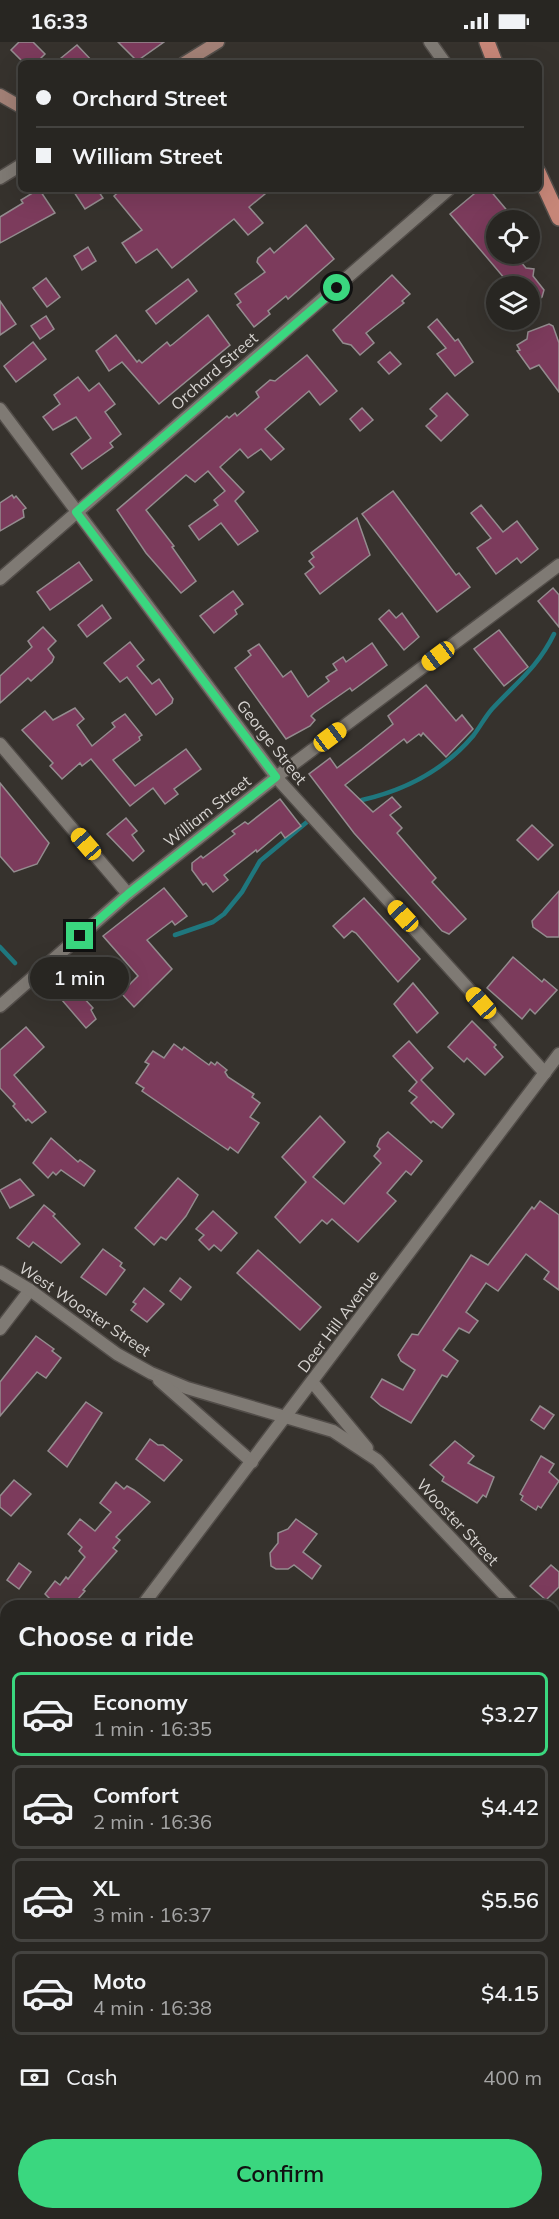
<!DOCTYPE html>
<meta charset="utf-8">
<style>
body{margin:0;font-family:Mulish,sans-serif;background:#34322f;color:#f1f3f6;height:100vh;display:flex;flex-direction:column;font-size:22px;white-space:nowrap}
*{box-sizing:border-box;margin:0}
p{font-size:20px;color:#a5a5a5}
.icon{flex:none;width:33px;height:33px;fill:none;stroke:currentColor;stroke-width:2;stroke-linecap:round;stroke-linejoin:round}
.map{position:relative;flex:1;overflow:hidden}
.sheet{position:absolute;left:0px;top:1558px;width:560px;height:620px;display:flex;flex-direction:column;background:#282622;border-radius:18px 18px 0 0;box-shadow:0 6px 24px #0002,0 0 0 2px #444340}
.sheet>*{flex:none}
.guide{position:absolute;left:18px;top:18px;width:524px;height:132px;border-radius:9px;box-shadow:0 6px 24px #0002,0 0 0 2px #444340;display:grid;align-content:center;height:132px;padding:0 18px;background:#282622}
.fabs{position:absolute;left:486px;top:168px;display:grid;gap:12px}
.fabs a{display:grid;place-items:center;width:54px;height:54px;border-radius:50%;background:#282622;box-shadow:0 6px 24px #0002,0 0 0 2px #444340;font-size:30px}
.end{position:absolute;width:27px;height:27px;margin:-14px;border:8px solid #3ad77f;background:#111;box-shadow:0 0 0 3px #111}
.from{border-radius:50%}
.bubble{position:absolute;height:42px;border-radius:21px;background:#282622;box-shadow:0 6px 24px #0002,0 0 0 2px #444340;font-size:20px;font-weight:600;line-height:42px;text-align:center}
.car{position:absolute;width:18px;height:36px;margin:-18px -9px;border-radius:8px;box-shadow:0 0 4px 2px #0007;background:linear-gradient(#f5c518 24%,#345 0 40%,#f5c518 0 76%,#345 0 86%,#f5c518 0)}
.guide b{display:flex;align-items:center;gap:21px;height:57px;font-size:22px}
.guide b+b{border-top:2px solid #444340}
.guide i{width:15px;height:15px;background:#f1f3f6}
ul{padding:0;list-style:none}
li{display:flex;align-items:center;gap:18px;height:84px;margin:0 12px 9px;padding:0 6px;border:3px solid #444340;border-radius:9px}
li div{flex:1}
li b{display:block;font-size:22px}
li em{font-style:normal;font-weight:600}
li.active{border-color:#3ad77f}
li>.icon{width:54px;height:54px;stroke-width:1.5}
h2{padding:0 18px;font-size:27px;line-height:72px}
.pay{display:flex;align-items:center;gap:15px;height:66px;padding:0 18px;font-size:22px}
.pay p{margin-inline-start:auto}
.primary-button{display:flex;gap:12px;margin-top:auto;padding:12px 18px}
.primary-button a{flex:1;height:69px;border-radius:36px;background:#3ad77f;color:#111;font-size:24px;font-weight:600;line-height:69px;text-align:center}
.status{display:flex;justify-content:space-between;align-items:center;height:42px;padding:0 30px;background:#282622;direction:ltr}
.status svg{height:16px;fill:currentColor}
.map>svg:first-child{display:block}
.green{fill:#2f470b}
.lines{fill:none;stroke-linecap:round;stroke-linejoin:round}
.stream{stroke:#1f777e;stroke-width:4.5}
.building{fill:#7c3b5c;stroke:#948c8f;stroke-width:1.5}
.minor-casing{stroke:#524d49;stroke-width:15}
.tertiary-casing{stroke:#524d49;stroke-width:15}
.secondary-casing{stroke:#524d49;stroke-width:15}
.primary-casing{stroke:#524d49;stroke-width:18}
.minor{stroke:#7f7a74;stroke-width:12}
.tertiary{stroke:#7f7a74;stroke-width:12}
.secondary{stroke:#a28076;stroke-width:12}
.primary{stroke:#c68678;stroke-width:15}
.route{stroke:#3ad77f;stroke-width:8}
.labels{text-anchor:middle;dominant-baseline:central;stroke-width:4.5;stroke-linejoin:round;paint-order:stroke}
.street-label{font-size:16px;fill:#d6d3d0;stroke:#36322d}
</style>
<div class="status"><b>16:33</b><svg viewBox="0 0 49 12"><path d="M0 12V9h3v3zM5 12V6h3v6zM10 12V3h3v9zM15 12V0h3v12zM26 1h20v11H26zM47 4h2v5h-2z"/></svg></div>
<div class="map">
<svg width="559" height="2177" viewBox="0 0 559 2177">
<rect width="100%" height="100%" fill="#36322d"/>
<!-- green -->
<path class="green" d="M559 1697V1784L554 1780V1704Z"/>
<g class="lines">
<!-- stream -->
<g class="stream">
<path d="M362 758C406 748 444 728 473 694 480 685 485 675 492 667 516 641 538 625 554 592"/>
<path d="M175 893 213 880 224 872 242 850 260 819 307 780"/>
<path d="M0 905 15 921"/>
</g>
</g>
<!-- building -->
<g class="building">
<path d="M19 0H33L45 12 36 21H24L11 8Z"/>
<path d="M118 0H164L137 19Z"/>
<path d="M77 3 94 21H55Z"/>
<path d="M39 147 55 171 0 201V175L23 161 21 158Z"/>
<path d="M72 147H97L103 156 85 167Z"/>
<path d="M122 147H271L249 165 263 181 248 193 234 177 172 226 157 207 136 221 122 201 142 188 114 154Z"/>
<path d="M480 147H489L515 178H496V212H514L526 226 534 227 533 234 544 248 542 255 530 264V244H511L450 172Z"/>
<path d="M306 183 334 217 288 257 286 254 268 269 270 272 254 285 237 263 241 260 235 252 265 230 257 220 258 216 270 206 274 211Z"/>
<path d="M88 205 96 219 82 228 74 214Z"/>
<path d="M392 233 410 252 402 259 404 261 366 291 374 301 360 313 351 303 343 301 333 288Z"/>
<path d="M46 236 60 255 47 265 33 246Z"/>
<path d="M188 237 197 249 156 282 146 269Z"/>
<path d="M0 259 16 282 0 293Z"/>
<path d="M208 273 230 303 159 362 122 320 109 329 96 309 116 293 137 320 139 318 142 321 167 300 170 304 173 302Z"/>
<path d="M46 274 54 287 40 297 31 284Z"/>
<path d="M437 277 455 299 458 297 473 320 455 334 437 312 446 306 428 285Z"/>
<path d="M549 282 553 284 559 301V350L539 323 530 327 517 309 520 308 517 303 527 297 528 290Z"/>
<path d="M33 300 46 317 16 340 4 324Z"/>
<path d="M390 310 401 322 389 332 378 320Z"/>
<path d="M307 313 337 349 320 363 309 349 265 387 284 407 271 418 261 407 248 416 240 407 220 425 244 450 235 459 258 489 238 503 221 481 199 498 189 484 218 463 214 458 225 449 208 429 195 440 186 433 146 468 174 504 172 505 196 539 181 551 146 511 117 468 227 374 229 376 235 371 237 374 259 355 256 350 270 338 275 339Z"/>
<path d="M78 335 89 349 99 341 115 362 105 370 121 392 110 401 113 405 82 427 71 412 91 396 76 375 53 388 43 375 60 362 54 353Z"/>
<path d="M447 351 468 373 441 399 426 384 437 374 430 367Z"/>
<path d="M362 366 373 378 360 389 350 377Z"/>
<path d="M393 449 456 533 459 531 470 545 437 570 362 472Z"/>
<path d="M12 453 14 456 16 454 26 466 23 468 24 475 0 489V461Z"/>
<path d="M481 463 503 490 517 479 538 507 521 521 517 516 496 532 477 506 491 496 471 471Z"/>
<path d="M357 476 370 513 320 552 305 532 314 525 309 519 314 515 311 511Z"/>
<path d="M79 520 92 538 50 568 37 550Z"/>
<path d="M553 546 559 553V585L538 559Z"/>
<path d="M233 549 243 562 235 568 237 572 214 591 200 574Z"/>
<path d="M102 563 111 576 87 595 78 583Z"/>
<path d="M389 568 396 576 402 571 419 595 404 608 379 577Z"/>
<path d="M43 585 56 599 48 607 54 615 52 620 31 639 28 636 0 661V634L32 605 28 599Z"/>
<path d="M499 588 528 625 504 644 474 607Z"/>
<path d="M130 600 144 618 137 624 152 642 159 637 173 657 172 661 156 673 127 635 120 640 104 621Z"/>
<path d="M372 601 387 623 352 649 350 646 314 671 311 674 315 678 310 684 286 697 235 626 251 613 248 609 259 602 283 635 291 629 308 655 329 639 326 635 337 628 333 622 343 615 346 620Z"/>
<path d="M426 643 456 679 462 673 473 687 446 715 423 691 421 694 419 692 407 701 404 697 345 743 373 770 392 755 401 765 390 773 402 786 397 791 436 836 432 840 466 877 449 892 442 889 354 791 309 732 330 716 337 726 362 707 393 682 388 674Z"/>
<path d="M75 666 84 677 77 683 92 704 115 685 112 681 125 672 142 693 139 695 140 698 113 718 135 744 186 707 201 727 174 747 178 752 165 762 153 746 130 764 91 717 82 724 80 721 62 737 50 724 53 721 22 688 45 669 53 678Z"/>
<path d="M0 741 49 801 37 822 14 830 0 814Z"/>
<path d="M280 757 301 784 285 796 281 790 257 810 256 808 224 833 228 838 213 850 206 841 203 843 192 828V821L201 814 203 816 235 792 232 789 245 780 248 782Z"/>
<path d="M126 776 137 789 132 793 144 809 133 819 107 792Z"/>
<path d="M532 783 553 803 538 818 517 798Z"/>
<path d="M164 846 187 874 175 883 172 879 147 898 172 927 134 965 121 951 138 934 103 894Z"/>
<path d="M559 849V895H547L533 885 532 879Z"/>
<path d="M364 856 420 917 398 940 356 891 352 889 344 896 333 884Z"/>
<path d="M513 915 542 940 544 937 557 948 535 972 530 967 522 977 487 946Z"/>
<path d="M69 940 93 966 91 968 96 977 86 986 56 951Z"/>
<path d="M413 941 438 971 417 991 394 962Z"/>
<path d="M472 979 496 1003 494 1005 503 1015 485 1033 467 1016 464 1020 448 1005Z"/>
<path d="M26 985 44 1005 14 1033 46 1070 32 1081 28 1077 26 1079 13 1064 15 1062 0 1046V1008Z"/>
<path d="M409 999 433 1026 421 1038 454 1072 442 1086 433 1079 431 1081 411 1061 417 1055 409 1049 417 1040 393 1014Z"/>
<path d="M174 1002 182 1008 184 1005 209 1023 211 1020 215 1023 217 1020 227 1028 225 1030 228 1035 254 1052 252 1055 260 1061 250 1075 259 1081 238 1111 230 1105 228 1108 194 1085 142 1049 144 1046 136 1041 149 1022 145 1020 153 1009 164 1016Z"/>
<path d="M320 1074 345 1100 313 1135 344 1162 381 1121 374 1114 380 1107 377 1104 380 1097 388 1090 422 1119 411 1133 406 1129 387 1151 396 1159 358 1200 332 1177 327 1182 322 1178 300 1201 275 1175 306 1140 282 1115Z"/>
<path d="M51 1096 78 1120 80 1118 95 1129 84 1144 61 1128 56 1133 53 1130 48 1136 33 1121Z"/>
<path d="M178 1136 198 1153 186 1174 166 1198 161 1195 154 1203 135 1186Z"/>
<path d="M20 1137 34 1153 10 1166 0 1148Z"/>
<path d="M540 1159 559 1173V1248L544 1237 549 1230 526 1212 498 1249 486 1241 466 1270 478 1279 469 1291 459 1286 443 1308 458 1319 447 1335 442 1333 411 1381 381 1364 371 1355 382 1337 403 1348 415 1328 401 1319 398 1313 412 1292 418 1293 471 1213 488 1223 532 1165 534 1167Z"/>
<path d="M44 1163 55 1172 53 1174 80 1202 61 1221 33 1200 29 1205 17 1196Z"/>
<path d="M213 1169 237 1191 221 1209 214 1203 209 1208 199 1198 204 1193 196 1187Z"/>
<path d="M103 1207 122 1221 120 1224 125 1228 106 1253 81 1235Z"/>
<path d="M258 1208 321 1265 300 1288 237 1231Z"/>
<path d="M180 1236 191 1245 181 1258 170 1249Z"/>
<path d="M144 1246 164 1262 147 1280 131 1268 136 1262 133 1260Z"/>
<path d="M36 1294 54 1307 52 1309 61 1316 46 1336 37 1330 0 1374V1340Z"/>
<path d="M86 1360 102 1371 67 1425 48 1409Z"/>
<path d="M540 1364 554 1373 544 1387 531 1378Z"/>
<path d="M150 1397 158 1403H163L182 1418 164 1439 136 1417Z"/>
<path d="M455 1399 474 1414 468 1421 494 1435 486 1455 483 1453 477 1461 442 1439 444 1435 430 1423Z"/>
<path d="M541 1414 554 1422 549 1430 559 1439 541 1466 538 1464 536 1468 521 1458 523 1454 520 1452Z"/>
<path d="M14 1438 31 1452 11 1474 0 1465V1454Z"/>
<path d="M116 1440 124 1447 127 1444 134 1448 150 1460 116 1495 120 1498 113 1506 117 1509 83 1548 85 1549 78 1557 79 1562 57 1564 45 1552 55 1539 60 1543 66 1535 68 1537 85 1515 79 1509 82 1505 68 1492 80 1477 95 1489 111 1470 100 1461Z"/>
<path d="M296 1477 317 1492 303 1510 321 1524 312 1537 294 1523 288 1527H276L271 1524 270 1511 278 1501V1491L288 1487Z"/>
<path d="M19 1521 31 1530 19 1547 7 1538Z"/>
<path d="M551 1523 559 1530V1545L546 1558 530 1544Z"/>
</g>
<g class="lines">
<defs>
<g id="minor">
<path d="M430 0 445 21"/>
<path d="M0 367 276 735 545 1031"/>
<path d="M0 537 449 147"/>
<path d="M0 702 128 852"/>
<path d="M0 964 128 852 276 735 559 523"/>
<path d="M0 1287 30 1248"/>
<path d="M503 1564 508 1557"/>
<path d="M554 1588 559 1581"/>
<path d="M554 1687 559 1679"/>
<path d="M554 1942 559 1946"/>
<path d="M0 2029 6 2032"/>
<path d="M184 2177 189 2172"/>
</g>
<g id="tertiary">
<path d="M0 136 21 123"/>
<path d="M0 1230 30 1248 117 1312 151 1331 187 1346 333 1389 377 1418 515 1564"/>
<path d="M159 1338 252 1420"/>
<path d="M313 1341 367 1406"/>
<path d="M142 1564 559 1012"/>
<path d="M554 1608 559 1614"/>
<path d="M0 1745 6 1738"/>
</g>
<g id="secondary">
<path d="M184 21 218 0"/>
<path d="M0 53 21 65"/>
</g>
<g id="primary">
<path d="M487 0 495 21"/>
<path d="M538 130 559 176"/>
</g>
</defs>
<!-- minor casing -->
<use href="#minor" class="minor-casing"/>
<!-- tertiary casing -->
<use href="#tertiary" class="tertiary-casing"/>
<!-- secondary casing -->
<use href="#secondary" class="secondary-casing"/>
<!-- primary casing -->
<use href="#primary" class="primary-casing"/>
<!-- minor -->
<use href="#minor" class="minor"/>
<!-- tertiary -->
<use href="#tertiary" class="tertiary"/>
<!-- secondary -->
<use href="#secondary" class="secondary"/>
<!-- primary -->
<use href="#primary" class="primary"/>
</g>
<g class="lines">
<!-- route -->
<path class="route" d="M80 894 128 852 276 735 76 470 337 246"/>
</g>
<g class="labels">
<!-- street labels -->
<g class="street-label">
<text transform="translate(214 329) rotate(-41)">Orchard Street</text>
<text transform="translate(272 700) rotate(52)">George Street</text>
<text transform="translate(207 769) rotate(-38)">William Street</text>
<text transform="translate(85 1267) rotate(34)">West Wooster Street</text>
<text transform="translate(338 1279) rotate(-53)">Deer Hill Avenue</text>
<text transform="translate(458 1480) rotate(47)">Wooster Street</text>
</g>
</g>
</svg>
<div class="fabs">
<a><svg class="icon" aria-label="locate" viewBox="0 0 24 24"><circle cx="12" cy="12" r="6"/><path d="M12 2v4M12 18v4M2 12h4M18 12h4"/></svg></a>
<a><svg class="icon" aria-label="layers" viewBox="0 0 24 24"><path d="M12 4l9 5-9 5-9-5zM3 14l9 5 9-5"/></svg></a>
</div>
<i class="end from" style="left:337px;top:246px"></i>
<i class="end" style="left:80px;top:894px"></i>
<div class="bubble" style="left:30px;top:915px;width:99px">1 min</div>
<i class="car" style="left:438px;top:614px;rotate:233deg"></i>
<i class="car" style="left:330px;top:695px;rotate:53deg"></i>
<i class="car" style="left:86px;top:802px;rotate:319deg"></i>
<i class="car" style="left:403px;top:874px;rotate:317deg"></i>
<i class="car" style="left:481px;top:961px;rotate:318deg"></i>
<div class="guide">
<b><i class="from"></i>Orchard Street</b>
<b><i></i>William Street</b>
</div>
<section class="sheet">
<h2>Choose a ride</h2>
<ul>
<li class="active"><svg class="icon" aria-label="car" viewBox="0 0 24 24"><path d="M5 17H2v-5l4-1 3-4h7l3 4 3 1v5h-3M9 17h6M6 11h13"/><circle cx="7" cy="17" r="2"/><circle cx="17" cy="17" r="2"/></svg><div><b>Economy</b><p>1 min · 16:35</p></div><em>$3.27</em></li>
<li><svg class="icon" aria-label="car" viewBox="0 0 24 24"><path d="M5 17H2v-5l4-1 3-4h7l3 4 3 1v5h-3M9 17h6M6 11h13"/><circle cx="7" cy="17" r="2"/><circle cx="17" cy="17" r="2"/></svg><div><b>Comfort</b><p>2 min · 16:36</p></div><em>$4.42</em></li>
<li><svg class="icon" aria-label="car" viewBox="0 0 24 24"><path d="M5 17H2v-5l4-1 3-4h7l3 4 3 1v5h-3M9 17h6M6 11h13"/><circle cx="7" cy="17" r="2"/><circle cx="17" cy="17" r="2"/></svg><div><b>XL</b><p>3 min · 16:37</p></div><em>$5.56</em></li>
<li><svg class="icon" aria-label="car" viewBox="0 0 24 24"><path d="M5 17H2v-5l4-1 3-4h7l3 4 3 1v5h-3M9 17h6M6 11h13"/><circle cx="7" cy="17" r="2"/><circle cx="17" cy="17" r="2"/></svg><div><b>Moto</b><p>4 min · 16:38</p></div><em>$4.15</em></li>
</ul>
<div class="pay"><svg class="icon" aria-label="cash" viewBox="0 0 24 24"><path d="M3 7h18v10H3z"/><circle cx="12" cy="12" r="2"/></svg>Cash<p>400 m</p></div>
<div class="primary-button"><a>Confirm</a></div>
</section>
</div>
